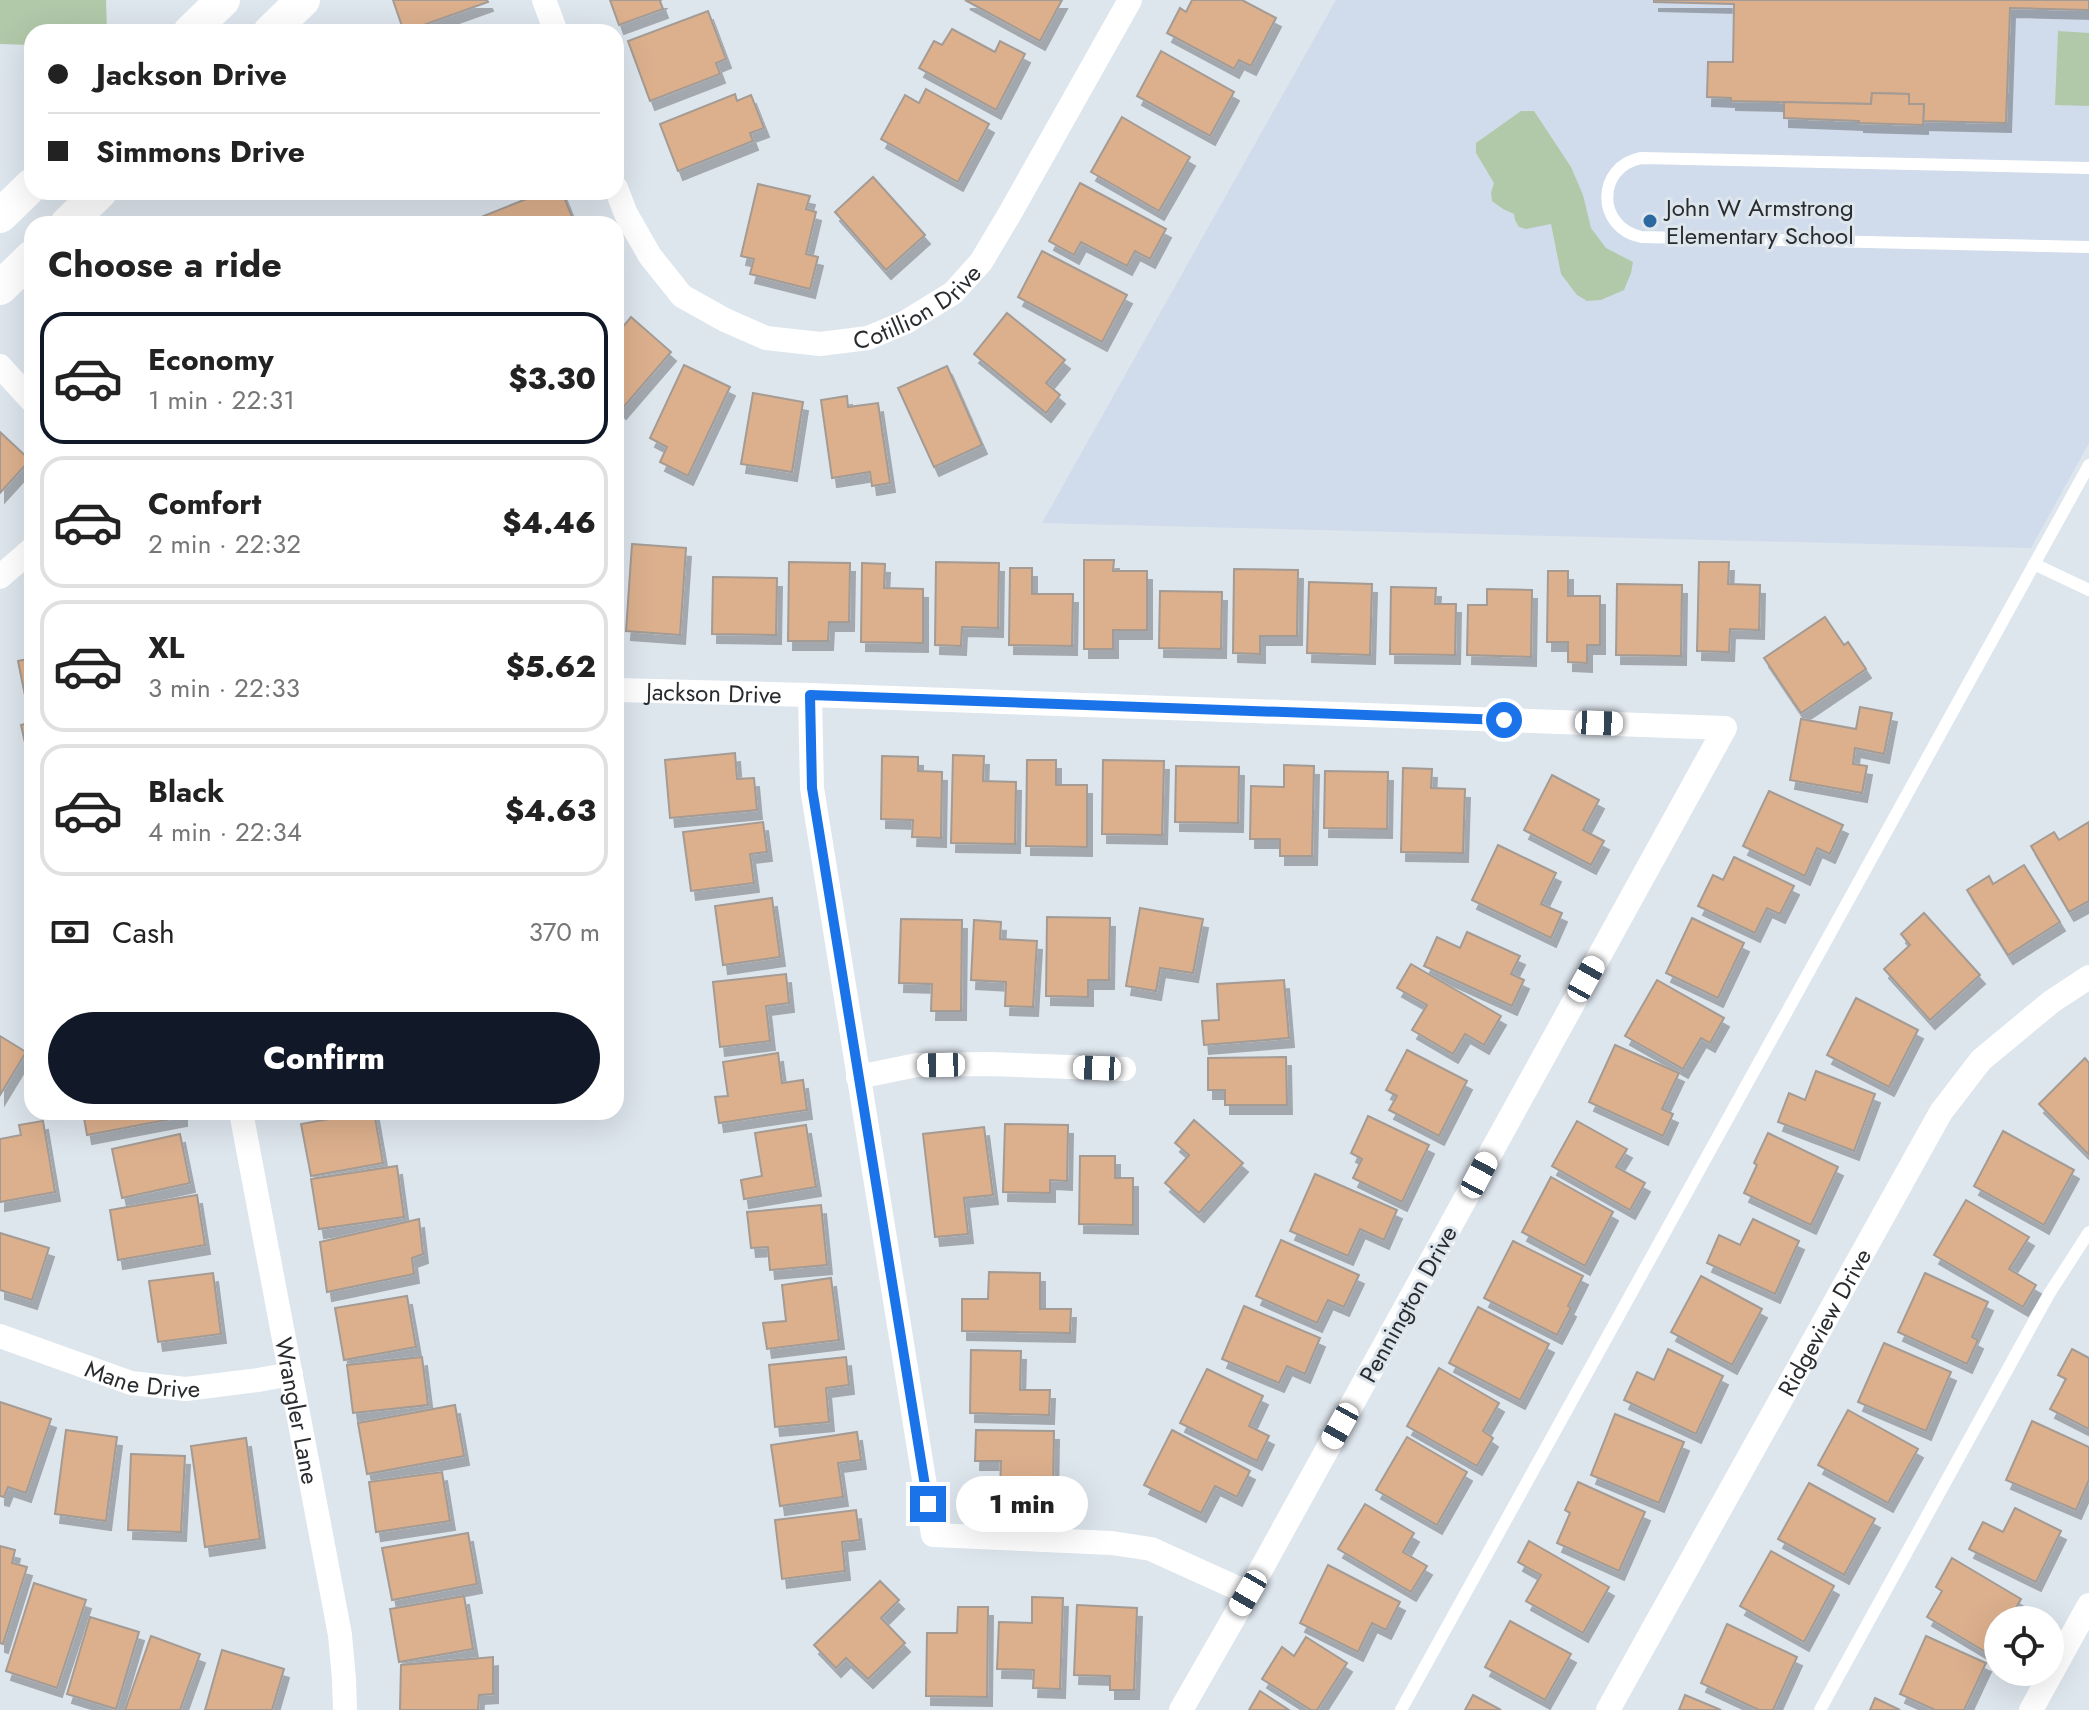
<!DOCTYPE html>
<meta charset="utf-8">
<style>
body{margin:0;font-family:Jost,sans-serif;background:#f2f2f2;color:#222;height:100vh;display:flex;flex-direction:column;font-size:30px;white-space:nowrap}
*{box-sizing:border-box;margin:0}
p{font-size:26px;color:#767676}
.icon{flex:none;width:44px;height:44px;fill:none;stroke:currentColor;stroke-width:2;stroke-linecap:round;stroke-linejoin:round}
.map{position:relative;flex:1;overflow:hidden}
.side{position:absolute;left:24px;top:216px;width:600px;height:904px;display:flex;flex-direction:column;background:#fff;border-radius:24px;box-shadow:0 8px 32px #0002}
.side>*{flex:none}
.top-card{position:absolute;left:24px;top:24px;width:600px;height:176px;border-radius:24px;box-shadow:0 8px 32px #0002;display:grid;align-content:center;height:176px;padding:0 24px;background:#fff}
.fabs{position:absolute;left:1984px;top:1606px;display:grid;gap:16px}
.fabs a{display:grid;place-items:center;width:80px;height:80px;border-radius:50%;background:#fff;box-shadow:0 8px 32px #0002;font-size:40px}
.end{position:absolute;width:36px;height:36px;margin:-18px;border:10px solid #1a73e8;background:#fff;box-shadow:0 0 0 4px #fff}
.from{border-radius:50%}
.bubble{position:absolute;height:56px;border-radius:28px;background:#fff;box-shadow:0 8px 32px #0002;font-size:26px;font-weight:800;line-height:56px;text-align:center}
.car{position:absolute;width:24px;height:48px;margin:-24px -12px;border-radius:10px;box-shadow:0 0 6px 2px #0007;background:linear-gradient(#fff 24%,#345 0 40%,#fff 0 76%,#345 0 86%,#fff 0)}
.top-card b{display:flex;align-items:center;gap:28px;height:76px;font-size:30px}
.top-card b+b{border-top:2px solid #e0e0e0}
.top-card i{width:20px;height:20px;background:#222}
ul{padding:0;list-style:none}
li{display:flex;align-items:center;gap:24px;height:132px;margin:0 16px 12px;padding:0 8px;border:4px solid #e0e0e0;border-radius:24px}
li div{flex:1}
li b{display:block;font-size:30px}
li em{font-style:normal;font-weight:800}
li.current{border-color:#111827}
li>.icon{width:72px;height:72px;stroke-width:1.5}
h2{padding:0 24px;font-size:36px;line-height:96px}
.pay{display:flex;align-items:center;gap:20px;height:88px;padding:0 24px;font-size:30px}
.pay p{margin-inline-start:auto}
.primary-button{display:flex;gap:16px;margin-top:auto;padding:16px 24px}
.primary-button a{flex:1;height:92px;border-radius:48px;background:#111827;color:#fff;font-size:32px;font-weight:800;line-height:92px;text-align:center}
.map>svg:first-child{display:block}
.built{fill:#d0dceb}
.green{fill:#b1c9a9}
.building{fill:#dcb08d;stroke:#a39b94;stroke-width:2;filter:url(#shadow)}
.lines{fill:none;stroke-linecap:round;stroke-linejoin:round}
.lane{stroke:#fff;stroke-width:12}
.street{stroke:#fff;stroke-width:24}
.secondary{stroke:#fff;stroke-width:34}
.route{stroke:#1a73e8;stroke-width:10}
.poi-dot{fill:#2d69a1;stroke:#dde5ed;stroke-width:3}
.labels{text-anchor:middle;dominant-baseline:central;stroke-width:6;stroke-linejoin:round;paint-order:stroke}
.poi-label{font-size:24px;fill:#292c2f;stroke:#dde5ed;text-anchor:start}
.street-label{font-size:24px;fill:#292c2f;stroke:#dde5ed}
</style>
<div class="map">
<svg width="2089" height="1710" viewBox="0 0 2089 1710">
<defs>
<filter id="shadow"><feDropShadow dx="5" dy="9" stdDeviation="0" flood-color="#0004"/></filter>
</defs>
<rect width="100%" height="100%" fill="#dde5ed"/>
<!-- built -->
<path class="built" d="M1336 0H2089V443L2031 548 1042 523Z"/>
<!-- green -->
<g class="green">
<path d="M0 0H106L107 32H32V45L0 44Z"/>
<path d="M2058 31 2089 33V106L2055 105Z"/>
<path d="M1521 111H1534L1571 167 1583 195 1591 228 1606 248 1633 262 1631 273 1624 290 1601 300 1587 301 1577 295 1561 274 1551 224 1526 229 1519 227 1515 220 1514 214 1503 209 1492 201 1491 193 1494 183 1476 153V143Z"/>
</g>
<!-- building -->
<g class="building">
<path d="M393 0H487L488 2 404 32Z"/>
<path d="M610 0H661L660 1 663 9 619 25Z"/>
<path d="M965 0H1062L1040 41Z"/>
<path d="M1192 0H1242L1276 18 1251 66 1239 60 1234 69 1167 33 1180 8 1186 12Z"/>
<path d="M1654 0H2089V10L2010 8 2006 123 1923 121 1924 104H1909V94L1872 93 1871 104 1731 101V98L1707 97 1708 62H1733L1734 4 1654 2Z"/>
<path d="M708 11 726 59 716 63 720 74 650 101 628 41Z"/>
<path d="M952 29 995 52 1000 41 1025 54 996 110 919 68 934 41 942 45Z"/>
<path d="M1161 51 1234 92 1210 136 1137 96Z"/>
<path d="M926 89 989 124 958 182 881 139 905 95 919 103Z"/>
<path d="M1872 93 1909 94V104H1924L1923 125 1859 123V121L1784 118V102L1871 104Z"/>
<path d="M735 94 737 101 751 95 764 128 750 133 753 141 678 171 660 124Z"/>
<path d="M1122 117 1190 157 1159 211 1091 172Z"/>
<path d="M873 177 925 235 886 270 835 212Z"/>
<path d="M1080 183 1166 229 1150 259 1135 251 1127 266 1081 242 1074 255 1049 241Z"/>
<path d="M758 184 810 196 806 209 816 212 806 254 818 257 810 289 750 274 754 259 741 256Z"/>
<path d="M544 192H562L575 224H483L481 217Z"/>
<path d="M1042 251 1127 295 1102 342 1018 297Z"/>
<path d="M1007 313 1065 360 1046 383 1060 395 1046 413 974 354Z"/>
<path d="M631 317 671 352 621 410 616 405V335Z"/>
<path d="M684 365 730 387 688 476 660 462 667 447 650 438Z"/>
<path d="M947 366 982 445 934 467 898 388Z"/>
<path d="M753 393 803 402 792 472 741 464Z"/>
<path d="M847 396 848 407 878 403 890 483 872 486 870 472 832 478 821 400Z"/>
<path d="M0 432 30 460 0 493Z"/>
<path d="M632 544 686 548 680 635 626 631Z"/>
<path d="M1084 560H1114L1113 571H1147V630H1113V649H1084Z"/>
<path d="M789 562 850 563 849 622H829L828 641H788Z"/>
<path d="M936 562 999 563 998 628 962 627 961 646 935 645Z"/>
<path d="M1699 562H1729L1728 584 1760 585 1759 630 1730 629 1729 652 1697 651Z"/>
<path d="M862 563 885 564 884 588 923 589V643L861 642Z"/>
<path d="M1010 568H1032V594H1073L1072 646 1009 645Z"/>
<path d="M1234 569 1298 570 1297 636H1260V654L1233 653Z"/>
<path d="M1548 571H1568V596H1600V645H1587V663L1568 662V642H1547Z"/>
<path d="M713 577 777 578 776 635 712 634Z"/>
<path d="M1309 582 1372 584 1370 655 1307 653Z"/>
<path d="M1617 584 1682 585 1681 656 1616 655Z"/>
<path d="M1391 587 1436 588 1435 604H1456L1455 655 1390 654Z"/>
<path d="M1487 589 1532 590 1531 657 1467 655 1468 605H1487Z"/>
<path d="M1160 591 1222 592 1221 649 1159 648Z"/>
<path d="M1825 617 1844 645 1848 642 1866 669 1801 713 1764 658Z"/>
<path d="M32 658V710H28L18 661Z"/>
<path d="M1860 707 1892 713 1884 754 1855 748 1853 764 1867 766 1862 793 1790 780 1801 719 1856 729Z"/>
<path d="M32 722V774L21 725Z"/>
<path d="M735 753 737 779 754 778 757 810 670 818 665 760Z"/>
<path d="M953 755 984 756 983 781 1016 782 1015 844 951 843Z"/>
<path d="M882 756 918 757V771L942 772 941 838 912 837 913 820 881 819Z"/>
<path d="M1027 760H1056V785H1087V847L1026 846Z"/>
<path d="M1103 760 1164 761 1162 835 1102 834Z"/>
<path d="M1284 765 1314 766 1312 856H1280V839H1250L1251 786 1284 787Z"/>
<path d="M1176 766 1239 767 1238 823 1175 822Z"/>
<path d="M1403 768 1432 769 1431 788 1465 789 1463 853 1401 852Z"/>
<path d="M1325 771 1388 772 1387 829 1324 828Z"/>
<path d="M1552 775 1599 800 1583 830 1604 841 1591 865 1524 830Z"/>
<path d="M1769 791 1843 825 1830 854 1817 848 1805 876 1743 846Z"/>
<path d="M763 822 767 852 750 854 754 883 691 891 683 832Z"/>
<path d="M2089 822V901L2069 912 2031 846 2054 832 2059 840Z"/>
<path d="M1498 845 1556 873 1541 904 1562 913 1551 938 1472 900Z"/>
<path d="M1734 857 1794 886 1780 914 1767 908 1755 933 1698 906 1713 875 1723 880Z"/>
<path d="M2024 865 2060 922 2008 955 1967 890 1989 876 1993 884Z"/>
<path d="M772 898 780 957 723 965 715 906Z"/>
<path d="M1140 908 1203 919 1193 973 1160 968 1156 991 1126 986Z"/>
<path d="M1924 913 1980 975 1930 1020 1884 969 1910 945 1901 934Z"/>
<path d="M1047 917 1110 918 1109 980H1088V997L1046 996Z"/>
<path d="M1692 918 1744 943 1718 998 1666 973Z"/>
<path d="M901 919 962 920 961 1011H931L932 984 899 983Z"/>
<path d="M974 920 1001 922 1000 939 1037 941 1033 1007 1005 1006 1006 982 971 980Z"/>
<path d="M1467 932 1520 956 1511 974 1524 980 1512 1006 1424 966 1437 937 1460 948Z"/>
<path d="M1411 964 1501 1016 1484 1045 1465 1034 1453 1054 1412 1030 1427 1005 1397 988Z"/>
<path d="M786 974 789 1003 766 1006 770 1041 720 1047 713 982Z"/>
<path d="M1284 980 1289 1038 1204 1045 1202 1021 1219 1020 1217 984Z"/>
<path d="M1657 980 1724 1018 1710 1043 1701 1038 1683 1069 1625 1036Z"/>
<path d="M1856 998 1918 1030 1889 1087 1827 1055Z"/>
<path d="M0 1036 26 1052 0 1095Z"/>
<path d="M1615 1045 1679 1073 1662 1109 1673 1114 1663 1136 1589 1102Z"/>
<path d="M1407 1050 1467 1081 1439 1136 1389 1110 1397 1096 1386 1090Z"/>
<path d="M778 1053 782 1083 803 1080 807 1110 719 1123 715 1097 728 1096 723 1062Z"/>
<path d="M1286 1057 1287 1105H1225V1090H1208V1058Z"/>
<path d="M2085 1058 2089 1063V1155L2039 1104Z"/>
<path d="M1816 1071 1875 1094 1854 1151 1778 1122 1789 1093 1805 1100Z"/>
<path d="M83 1112H182V1117L87 1135Z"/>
<path d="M368 1112H374L383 1163 311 1176 301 1124Z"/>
<path d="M1368 1116 1429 1145 1402 1202 1353 1178 1362 1159 1351 1153Z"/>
<path d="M1194 1120 1243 1163 1199 1213 1165 1183 1189 1155 1175 1143Z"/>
<path d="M43 1121 55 1192 0 1202V1139L21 1135 19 1125Z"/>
<path d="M1577 1121 1627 1149 1616 1167 1645 1183 1630 1210 1552 1166Z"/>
<path d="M1005 1124 1068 1125 1067 1181 1050 1180V1193L1003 1192Z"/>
<path d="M806 1125 816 1187 744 1199 741 1180 762 1176 755 1133Z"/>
<path d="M984 1127 993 1195 964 1198 968 1234 935 1237 923 1134Z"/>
<path d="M2003 1131 2074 1170 2044 1225 1974 1186Z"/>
<path d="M1768 1133 1838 1167 1811 1225 1744 1193 1757 1165 1754 1163Z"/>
<path d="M180 1134 190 1183 122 1198 112 1149Z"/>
<path d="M1080 1156H1115V1178H1133V1225L1079 1224Z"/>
<path d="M397 1166 404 1217 319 1229 311 1179Z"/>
<path d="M1315 1174 1397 1210 1384 1240 1360 1229 1348 1256 1290 1231Z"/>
<path d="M1551 1177 1613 1212 1585 1266 1522 1232Z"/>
<path d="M197 1195 205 1245 118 1260 110 1210Z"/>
<path d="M1966 1200 2029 1237 2009 1269 2036 1285 2023 1307 1934 1255Z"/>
<path d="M821 1205 827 1265 770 1270 768 1247 751 1248 747 1212Z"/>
<path d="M419 1219 423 1254 412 1258 414 1274 327 1292 320 1242Z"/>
<path d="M1753 1219 1799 1241 1775 1294 1707 1263 1719 1235 1740 1245Z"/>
<path d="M0 1233 49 1248 32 1300 0 1290Z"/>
<path d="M1281 1240 1359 1275 1344 1307 1328 1300 1317 1323 1256 1296Z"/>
<path d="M1513 1241 1583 1276 1568 1306 1571 1308 1557 1335 1484 1298Z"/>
<path d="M989 1272 1040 1273V1309H1071L1070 1333 962 1331V1299H988Z"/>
<path d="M213 1273 221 1334 158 1342 149 1281Z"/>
<path d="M1925 1273 1988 1302 1972 1337 1978 1340 1967 1364 1898 1332Z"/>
<path d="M1701 1276 1762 1309 1732 1365 1671 1332Z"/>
<path d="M831 1278 839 1340 767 1349 763 1323 786 1321 782 1285Z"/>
<path d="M407 1296 416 1347 344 1360 335 1308Z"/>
<path d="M1244 1306 1320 1338 1305 1374 1287 1366 1279 1383 1222 1359Z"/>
<path d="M1478 1307 1549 1344 1520 1400 1449 1363Z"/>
<path d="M1884 1343 1951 1372 1926 1431 1858 1402Z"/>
<path d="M1668 1349 1723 1376 1696 1434 1624 1400 1637 1372 1654 1380Z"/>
<path d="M2072 1349 2089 1358V1429L2050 1409 2066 1379 2058 1375Z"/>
<path d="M971 1350 1021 1351 1020 1390H1050L1049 1415 970 1413Z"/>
<path d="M422 1357 428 1405 353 1413 347 1365Z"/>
<path d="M846 1357 849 1385 826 1388 829 1422 775 1427 769 1365Z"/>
<path d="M1439 1368 1499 1403 1483 1431 1493 1438 1477 1466 1407 1426Z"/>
<path d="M1207 1369 1263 1396 1249 1426 1269 1436 1257 1461 1180 1423Z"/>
<path d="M0 1402 51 1419 26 1493 8 1487 4 1497 0 1496Z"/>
<path d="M455 1405 464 1456 367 1474 358 1423Z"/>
<path d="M1848 1410 1918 1449 1888 1503 1818 1465Z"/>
<path d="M1615 1414 1684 1442 1659 1503 1591 1475Z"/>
<path d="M2032 1421 2089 1447V1480L2076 1510 2006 1480Z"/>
<path d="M66 1430 117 1437 106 1521 55 1514Z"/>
<path d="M976 1430 1054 1431 1053 1493 1000 1492 1001 1461H975Z"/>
<path d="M1172 1430 1250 1471 1237 1497 1215 1486 1201 1513 1144 1485Z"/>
<path d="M857 1432 861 1460 838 1463 843 1497 780 1506 771 1445Z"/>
<path d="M1407 1437 1467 1472 1437 1525 1376 1490Z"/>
<path d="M246 1438 260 1539 205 1547 191 1446Z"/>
<path d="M131 1454 185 1456 181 1532 128 1530Z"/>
<path d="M442 1472 450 1521 376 1532 369 1482Z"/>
<path d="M1578 1482 1645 1512 1619 1571 1557 1543 1570 1513 1565 1510Z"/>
<path d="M1809 1483 1875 1519 1844 1575 1778 1539Z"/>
<path d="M1365 1504 1414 1533 1403 1552 1427 1566 1411 1592 1338 1549Z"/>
<path d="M2015 1508 2061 1531 2036 1582 1969 1549 1983 1522 2003 1532Z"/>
<path d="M856 1510 860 1540 842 1542 845 1571 782 1579 775 1520Z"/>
<path d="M468 1533 477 1584 392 1600 382 1548Z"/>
<path d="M1529 1541 1609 1587 1583 1633 1526 1601 1541 1575 1518 1562Z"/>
<path d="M0 1546 15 1550 12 1563 27 1567 3 1644 0 1643Z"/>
<path d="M1771 1551 1834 1586 1804 1642 1740 1606Z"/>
<path d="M1952 1558 2021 1599 2009 1620H1998V1639L1989 1654 1927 1617 1942 1591 1936 1587Z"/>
<path d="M1328 1565 1400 1602 1386 1630 1372 1623 1358 1652 1300 1623Z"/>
<path d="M880 1581 899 1600 881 1618 905 1643 868 1679 846 1658 836 1668 814 1645Z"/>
<path d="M34 1583 86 1600 57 1688 6 1671Z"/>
<path d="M464 1596 473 1649 399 1662 390 1609Z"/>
<path d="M1032 1597 1063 1598 1060 1689 1033 1688 1034 1670 997 1669 999 1622 1032 1623Z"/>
<path d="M1077 1605 1137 1608 1134 1690H1110V1676L1074 1675Z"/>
<path d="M958 1607H988L987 1697 926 1696 927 1633H957Z"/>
<path d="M90 1617 139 1632 116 1709 67 1694Z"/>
<path d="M1510 1621 1571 1654 1545 1700 1485 1667Z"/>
<path d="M1727 1624 1797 1657 1773 1710H1759L1701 1683Z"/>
<path d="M151 1636 200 1654 180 1710H125Z"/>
<path d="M1926 1636 1986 1663 1964 1710H1935L1900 1694Z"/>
<path d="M1306 1637 1347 1663 1317 1710H1311L1262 1679 1282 1647 1294 1656Z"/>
<path d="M222 1650 284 1669 272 1710H205Z"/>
<path d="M493 1657V1694L479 1695 478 1710H400L401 1665Z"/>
<path d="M1260 1691 1289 1710H1249Z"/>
<path d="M1473 1695 1501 1710H1465Z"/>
<path d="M1685 1695 1721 1710H1679Z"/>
<path d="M1875 1698 1900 1710H1870Z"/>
</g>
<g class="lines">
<!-- lane -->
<g class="lane">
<path d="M2089 168 1641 158C1596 167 1596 227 1641 237L2089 247"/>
<path d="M2034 564 2089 590"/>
<path d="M1401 1710 2089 465"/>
<path d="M1820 1710 2049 1294 2089 1232"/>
</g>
<!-- street -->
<g class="street">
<path d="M544 0 556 32"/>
<path id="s1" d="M616 188 626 214 650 256 682 296 725 320 766 338 820 344 868 338 906 322 953 293 981 262 1009 215 1130 0"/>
<path d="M0 366 32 401"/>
<path d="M0 577 32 549"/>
<path id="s2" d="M616 690 810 695 1725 728 1248 1593 1181 1710"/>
<path d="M810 695 812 788 933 1535 1112 1543 1151 1549 1248 1593"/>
<path d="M858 1077 917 1065 988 1064 1124 1069"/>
<path id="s3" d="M241 1112 340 1635 344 1679 345 1710"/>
<path id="s4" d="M0 1336 131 1383 186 1389 258 1380 291 1374"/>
<path id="s5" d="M1608 1710 1941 1112 1981 1060 2051 1002 2089 977"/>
<path d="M2031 1710 2089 1605"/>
</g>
<!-- secondary -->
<g class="secondary">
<path d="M190 32 223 0"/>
<path d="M270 32 303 0"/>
<path d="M0 216 32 185"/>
<path d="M67 224 100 192"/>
<path d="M0 288 32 257"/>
</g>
</g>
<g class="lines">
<!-- route -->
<path class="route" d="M928 1504 812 788 810 695 1504 720"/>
</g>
<!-- markers -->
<circle class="poi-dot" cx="1650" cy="221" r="8"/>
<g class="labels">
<!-- poi labels -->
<g class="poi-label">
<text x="1666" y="207">John W Armstrong<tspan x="1666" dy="28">Elementary School</tspan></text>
</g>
<!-- street labels -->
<g class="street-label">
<text stroke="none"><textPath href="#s1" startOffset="382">Cotillion Drive</textPath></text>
<text stroke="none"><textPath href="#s2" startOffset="98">Jackson Drive</textPath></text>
<text transform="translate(1408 1304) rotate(-61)">Pennington Drive</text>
<text stroke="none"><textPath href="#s5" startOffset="444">Ridgeview Drive</textPath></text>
<text stroke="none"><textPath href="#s4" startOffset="150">Mane Drive</textPath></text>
<text stroke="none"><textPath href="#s3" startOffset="304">Wrangler Lane</textPath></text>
</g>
</g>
</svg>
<div class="fabs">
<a><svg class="icon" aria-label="locate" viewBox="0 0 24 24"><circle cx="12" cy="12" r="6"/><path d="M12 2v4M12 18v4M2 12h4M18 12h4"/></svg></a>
</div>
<i class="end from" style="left:1504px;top:720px"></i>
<i class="end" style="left:928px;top:1504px"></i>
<div class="bubble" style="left:956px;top:1476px;width:132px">1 min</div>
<i class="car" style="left:1599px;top:723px;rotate:92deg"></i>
<i class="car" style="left:1586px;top:979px;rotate:29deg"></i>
<i class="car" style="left:941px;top:1065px;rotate:269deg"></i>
<i class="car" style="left:1097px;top:1068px;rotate:272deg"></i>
<i class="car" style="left:1479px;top:1175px;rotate:28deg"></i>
<i class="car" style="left:1340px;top:1426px;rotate:209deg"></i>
<i class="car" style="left:1248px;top:1593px;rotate:210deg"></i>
<div class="top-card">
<b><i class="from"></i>Jackson Drive</b>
<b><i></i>Simmons Drive</b>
</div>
<section class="side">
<h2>Choose a ride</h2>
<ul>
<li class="current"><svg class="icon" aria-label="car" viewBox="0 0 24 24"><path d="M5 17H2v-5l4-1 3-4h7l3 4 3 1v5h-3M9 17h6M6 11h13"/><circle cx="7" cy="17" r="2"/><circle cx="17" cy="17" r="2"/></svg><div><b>Economy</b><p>1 min · 22:31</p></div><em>$3.30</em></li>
<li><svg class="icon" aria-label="car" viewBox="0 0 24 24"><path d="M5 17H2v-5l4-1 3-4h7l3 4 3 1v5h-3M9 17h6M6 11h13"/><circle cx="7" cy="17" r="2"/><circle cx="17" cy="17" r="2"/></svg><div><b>Comfort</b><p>2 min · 22:32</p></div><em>$4.46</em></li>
<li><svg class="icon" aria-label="car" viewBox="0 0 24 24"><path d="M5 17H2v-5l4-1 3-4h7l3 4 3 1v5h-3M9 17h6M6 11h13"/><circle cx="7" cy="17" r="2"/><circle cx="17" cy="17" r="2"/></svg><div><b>XL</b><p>3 min · 22:33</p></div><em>$5.62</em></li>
<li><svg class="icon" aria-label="car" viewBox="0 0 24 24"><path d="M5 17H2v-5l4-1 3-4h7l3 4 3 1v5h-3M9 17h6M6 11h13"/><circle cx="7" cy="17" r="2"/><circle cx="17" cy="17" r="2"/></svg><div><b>Black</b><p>4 min · 22:34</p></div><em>$4.63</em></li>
</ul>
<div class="pay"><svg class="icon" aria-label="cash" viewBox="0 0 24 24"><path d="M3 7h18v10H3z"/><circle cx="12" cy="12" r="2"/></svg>Cash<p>370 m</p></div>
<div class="primary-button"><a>Confirm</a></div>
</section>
</div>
